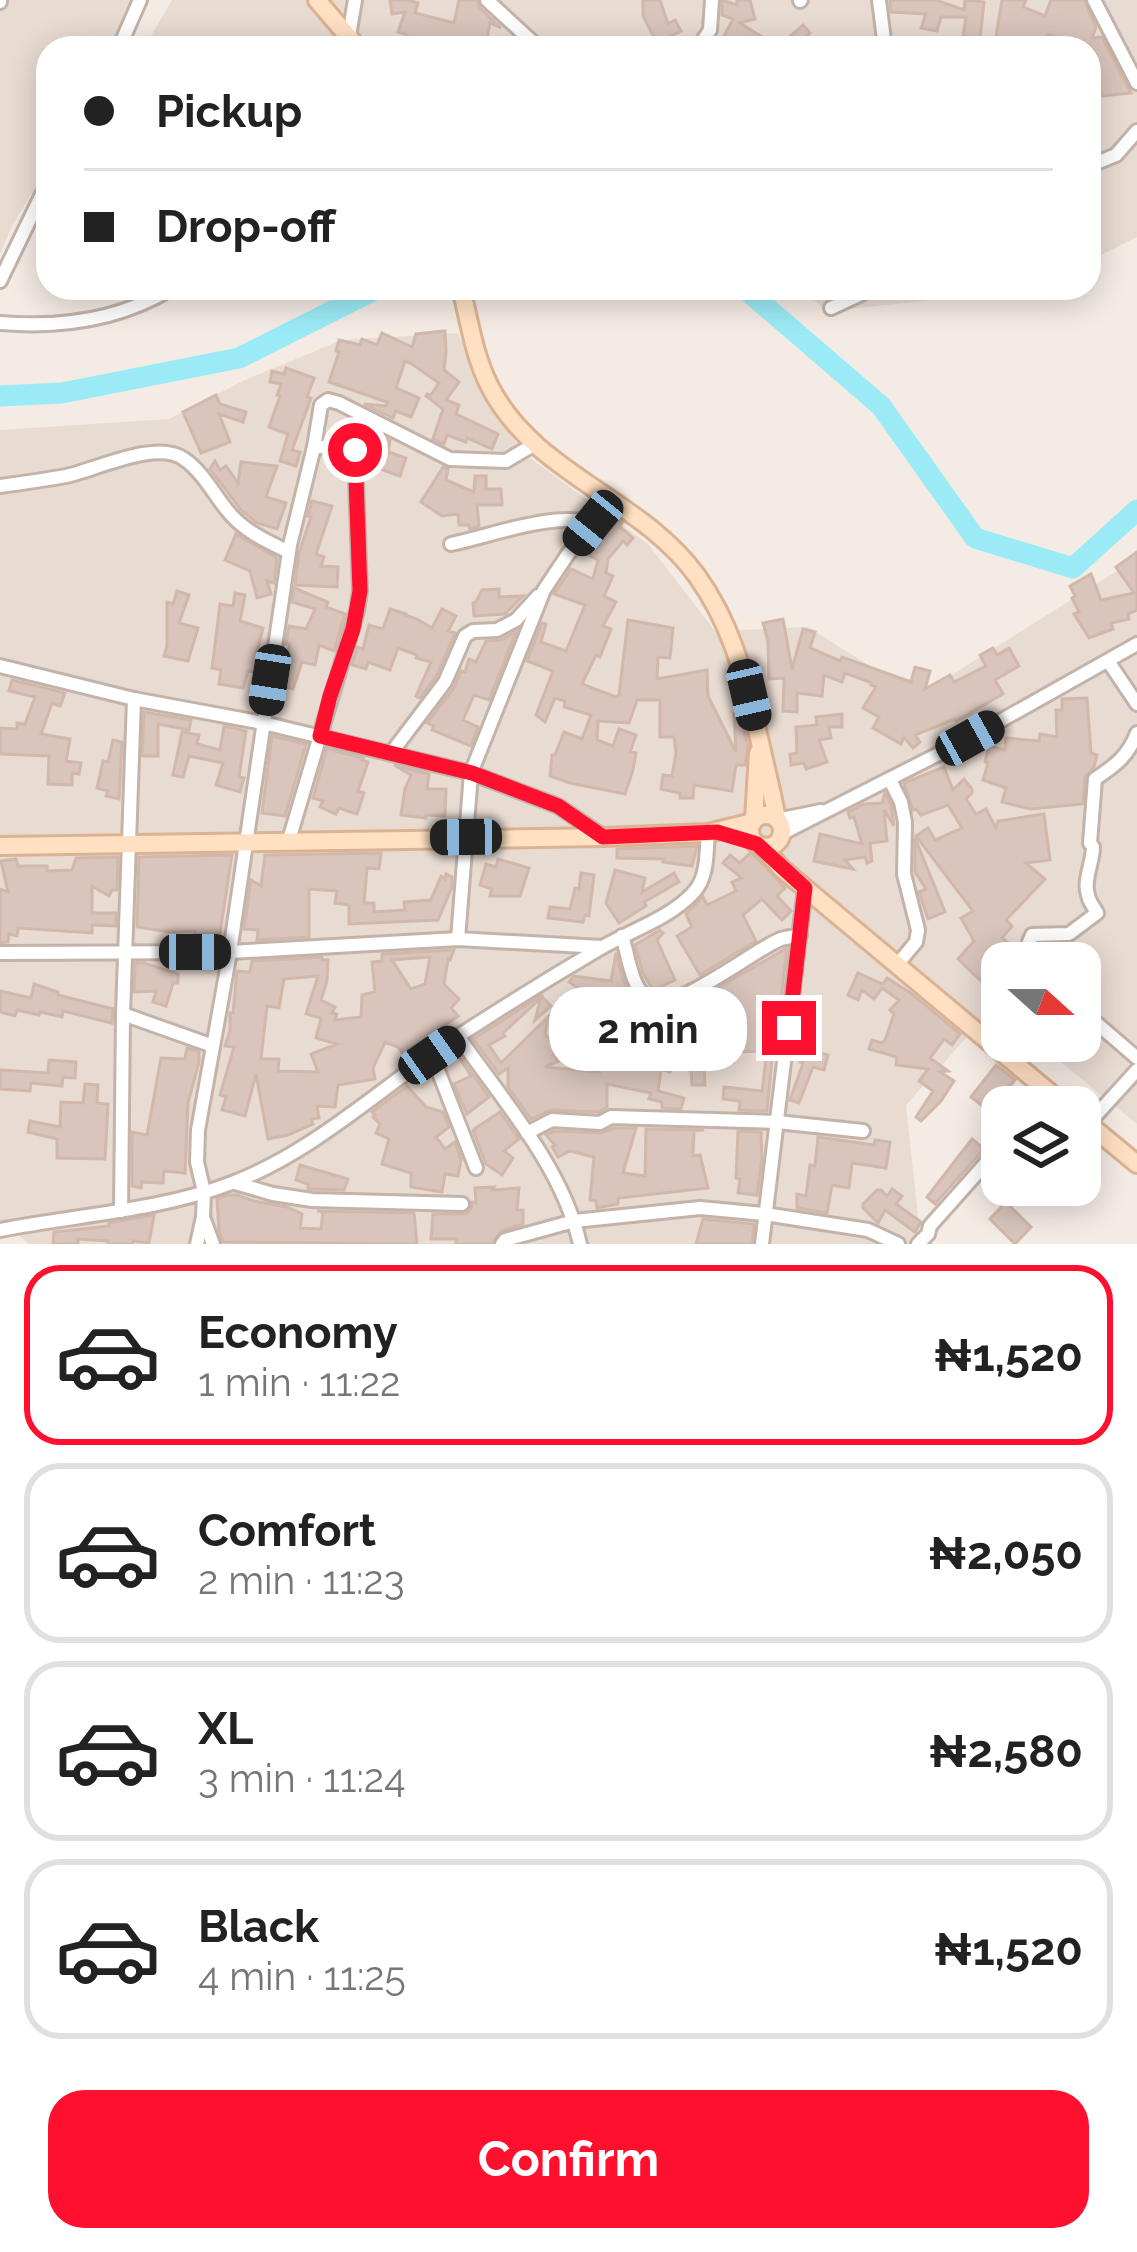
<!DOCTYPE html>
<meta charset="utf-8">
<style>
body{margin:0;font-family:Raleway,sans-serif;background:#f6f6f6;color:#222;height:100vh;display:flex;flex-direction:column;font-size:45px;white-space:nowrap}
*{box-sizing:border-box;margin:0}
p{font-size:39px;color:#767676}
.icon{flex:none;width:66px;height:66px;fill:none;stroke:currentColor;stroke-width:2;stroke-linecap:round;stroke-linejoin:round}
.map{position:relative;height:1244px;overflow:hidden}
.drawer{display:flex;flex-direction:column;background:#fff;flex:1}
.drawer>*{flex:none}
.guide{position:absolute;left:36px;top:36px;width:1065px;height:264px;border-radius:36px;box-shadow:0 6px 30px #0003;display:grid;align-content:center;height:264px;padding:0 48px;background:#fff}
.needle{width:78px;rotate:111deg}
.tools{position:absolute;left:981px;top:942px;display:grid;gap:24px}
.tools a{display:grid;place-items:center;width:120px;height:120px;border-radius:24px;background:#fff;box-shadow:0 6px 30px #0003;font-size:60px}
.end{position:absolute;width:54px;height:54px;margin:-27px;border:15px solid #ff102f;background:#fff;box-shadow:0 0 0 6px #fff}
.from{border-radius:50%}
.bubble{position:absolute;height:84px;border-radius:36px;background:#fff;box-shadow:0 6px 30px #0003;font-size:39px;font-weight:700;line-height:84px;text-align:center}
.car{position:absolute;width:36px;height:72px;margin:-36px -18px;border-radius:15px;box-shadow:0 0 9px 3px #0007;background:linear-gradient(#222 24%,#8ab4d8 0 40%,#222 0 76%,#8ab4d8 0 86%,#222 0)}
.guide b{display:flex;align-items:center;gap:42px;height:114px;font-size:45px}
.guide b+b{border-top:3px solid #e0e0e0}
.guide i{width:30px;height:30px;background:#222}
ul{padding:21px 0 0;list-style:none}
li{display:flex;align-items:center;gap:36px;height:180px;margin:0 24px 18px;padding:0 24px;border:6px solid #e0e0e0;border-radius:36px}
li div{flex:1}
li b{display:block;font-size:45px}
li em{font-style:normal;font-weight:700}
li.active{border-color:#ff102f}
li>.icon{width:108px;height:108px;stroke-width:1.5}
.primary-button{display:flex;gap:24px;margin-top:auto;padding:24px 48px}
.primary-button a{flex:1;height:138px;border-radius:36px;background:#ff102f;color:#fff;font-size:48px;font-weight:700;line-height:138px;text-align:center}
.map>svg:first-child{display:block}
.residential{fill:#e8dbd2}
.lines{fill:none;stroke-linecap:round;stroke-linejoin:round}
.river{stroke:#9bebf7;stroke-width:21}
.building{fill:#d9c5bc;stroke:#d2b8ab;stroke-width:3;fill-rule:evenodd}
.street-casing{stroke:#c3b3a9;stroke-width:18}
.secondary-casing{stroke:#dcb392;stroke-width:22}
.street{stroke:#fff;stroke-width:12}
.secondary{stroke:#ffe0c3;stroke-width:16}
.route{stroke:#ff102f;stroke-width:15}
</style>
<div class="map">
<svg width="1137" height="1244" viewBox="0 0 1137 1244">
<rect width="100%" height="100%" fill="#f4ebe4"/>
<!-- residential -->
<g class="residential">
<path d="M0 0H131L112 48H48V166L12 226 0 254Z"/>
<path d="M172 0H1137V237L1101 255 1089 246V48H144Z"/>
<path d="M796 288H980L970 296 829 311Z"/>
<path d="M458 333 496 418 530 458 648 544 715 631 808 627 918 696 1120 569 1137 550V1124L1035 1041H1080V963H1002V1014L993 1008 906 1105 921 1244H29L0 1220V430L169 419 247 379 342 340Z"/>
</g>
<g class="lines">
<!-- river -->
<g class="river">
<path d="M744 288 881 406 975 538 1073 568 1137 510"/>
<path d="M0 396 62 393 239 358 378 288"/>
</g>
</g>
<!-- building -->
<g class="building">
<path d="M390 0H408L418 3 415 13 454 23 459 0H477L480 8 501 28 490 23 485 48H422L405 41 407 35 398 32 405 12 392 14Z"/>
<path d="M643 0H660L668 24 675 20 681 31 657 43 643 16Z"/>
<path d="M722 0 737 5V0H750L755 19 740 23 778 47 803 25 810 33 804 39 820 48H740L724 36 733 19 722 15Z"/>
<path d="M890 0H936L964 10 965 0 984 2 980 39 963 36 966 17H941L937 31 921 28 926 14 891 12Z"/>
<path d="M1002 0H1026L1023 7 1045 16 1051 0H1084L1096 27 1092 38 1102 37 1131 93 1101 96V93L1091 94 1089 48 1048 34 1041 48H994Z"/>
<path d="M445 331 446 351 444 370 459 382 446 400 459 405 456 414 498 434 492 449 467 438 466 442 447 435 444 444 433 439 443 409 426 396 427 394 431 395 439 383 412 364 405 361 396 388 419 398 411 417 396 411 393 418 364 404 386 406 387 402 329 382 339 352 336 351 339 340 360 345 362 339 377 345 382 333 412 347 416 334Z"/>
<path d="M286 368 314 378 307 397 311 398 292 450 300 452 296 466 280 461 288 434 269 427 280 396 277 395 281 384 270 382 272 371 284 374Z"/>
<path d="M216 395 220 404 246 412 243 422 219 414 230 442 201 453 183 412Z"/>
<path d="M367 429 390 440 388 452 406 458 400 476 366 464 370 453 366 452 364 446Z"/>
<path d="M215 461 220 470 226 466 238 483 241 462 277 466 266 497 286 503 277 529 257 523 241 510 210 469Z"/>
<path d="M443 467 448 469 446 480 474 492 475 476H486V489H501L502 505H477L479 526 470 529 469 525H459L458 514 442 516 421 502Z"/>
<path d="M312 501 332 506 316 554 324 557 321 566 338 567 337 587 295 585 299 553 311 517 308 516Z"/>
<path d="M613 517 622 523 620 527 633 538 627 545 623 541 608 559 606 573 613 576 604 596 616 602 603 626 611 629 600 657 596 655 582 684 616 697 619 695 628 620 673 628 670 658 658 657 657 679 707 670 708 696 736 752 734 713 739 712 748 746 745 765H736L732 791 694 785 693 798H680V793L661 789 663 775 672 776 676 753 674 737H660V700H637L629 723 598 721 597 740 613 746 619 729 636 735 630 752 636 753 633 770 625 794 570 783 550 776 552 755H555L564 732 582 739 591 715 564 707 565 701 555 698 545 722 536 715 553 671 527 661 542 623 546 624 541 642 566 651 585 605 554 594 571 569 593 579 598 560 584 552Z"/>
<path d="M236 534 277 558 274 583 267 581 271 594 257 598 250 571 225 560Z"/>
<path d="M1137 552V610L1128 614 1129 619 1111 623 1113 629 1089 638 1074 614 1079 612 1072 598 1075 596 1070 586 1091 574 1101 600 1134 593 1116 567Z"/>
<path d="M294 588 328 602 326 607 345 614 334 651 319 645 315 665 302 662 293 689 280 685 290 644H286L289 626 306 629 315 609 292 602Z"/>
<path d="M499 589V597L523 596 505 614 474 616 473 603 476 602 482 590Z"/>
<path d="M177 591 189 595 179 623 198 628 188 661 164 656 167 646V602L173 604Z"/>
<path d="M235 593 245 595 240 621 263 628 257 652 263 654 260 673 248 671 243 688 219 684 221 670 212 668 220 604 233 606Z"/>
<path d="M390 609 406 614 405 617 406 615 417 619 432 628 442 609 456 616 448 631 455 633 436 677 420 698 416 696 431 662 416 658 417 655 398 648 390 670 368 662 366 669 352 665 357 647 363 649 369 625 383 629Z"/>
<path d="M783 619 792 669 803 629 815 632 810 648 840 661 842 657 911 682 915 667 930 671 925 689 950 675 954 682 986 666 980 655 993 648 997 655 1009 648 1019 666 995 680 1003 694 956 721 955 719 915 735 920 742 913 748 904 737 901 744 873 728 879 717 863 708 876 687 871 685 872 683 845 673 842 682 824 675 822 696 797 693V712L783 711 784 678 769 679 768 642 763 623Z"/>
<path d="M516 632 489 700 474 695 463 720 478 727 471 746 432 730 434 726 427 723 454 688 461 671 465 672 469 659 476 662 486 641 501 640Z"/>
<path d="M12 680 65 693 60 706 52 703 41 734 70 739 66 761 81 763 79 774 72 773V785L48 784 49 756 0 754V728L17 729V723L25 724 35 697 9 691Z"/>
<path d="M1087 698 1091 753 1097 755 1094 767 1085 777 1083 804 1031 809 1002 802 1006 788 983 780 988 763 985 762 989 746 1005 750 1006 738 1039 741 1040 734 1057 737 1056 710H1062V699Z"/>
<path d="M144 712 191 720 189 730 158 724V756H142Z"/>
<path d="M842 714V727H829L831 738 819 740 827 762 806 769 804 763 791 765 790 754 797 753 796 727 817 725 816 717Z"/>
<path d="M224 726 246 731 239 777 244 778 240 792 216 785 223 763 189 756 183 777 173 775 182 732 199 735 197 744 220 750Z"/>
<path d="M272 736 306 744 285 816 262 813Z"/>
<path d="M113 740 122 742 119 799 106 796 108 791 97 788 103 761 108 762Z"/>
<path d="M327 749 363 758 362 760 368 762 358 791 364 793 357 814 339 808 336 814 320 807 323 801 313 798Z"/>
<path d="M394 765 429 774 427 789H446L445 816 426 815V818L401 815 405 789 411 775Z"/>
<path d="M944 767 953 790 964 779 972 789V793L966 799 976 814 986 809 996 828 998 821 1044 814 1050 860 1026 863 1045 879 1006 920 1012 926 1002 938 1021 953 1023 963H1002V986L998 982 995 985 986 978 982 982 958 959 974 941 961 918 973 911 916 836 928 828 935 840 962 828 948 805 921 815 916 809 913 810 905 787 904 783Z"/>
<path d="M885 793 891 805 894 826 884 810 887 841 870 843 872 861 867 863 865 857 845 860 853 869 814 861 820 834 862 844 854 817 850 818 848 812 864 804 882 803Z"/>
<path d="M915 838 945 912 928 919 919 892 926 889 915 872Z"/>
<path d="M697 846 692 866 663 862 664 859 617 858V849Z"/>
<path d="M751 852 785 888 777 896 791 911 782 920 762 899 743 915 756 941 700 975 677 936 692 927 686 914 703 897 707 905 736 891 732 882 742 878 723 863 730 855 740 863Z"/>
<path d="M381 853 379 869 367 868 364 903H374V912L405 910 404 902 431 900 441 876 445 879 446 874 452 877V887L438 920 349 924V905L335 903 337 891 309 889V937L257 940 258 930 244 929 251 880 261 886 265 855Z"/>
<path d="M232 855 220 933H216V942H194L199 940V937L194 936 195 931 170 932 137 927 139 857Z"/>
<path d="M118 857 117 890H112L109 896 92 886V913H116V926L92 925V933L18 928 17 936 9 934 8 942 0 943V889L8 892 1 861 16 859 18 866H47V871L72 870 76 858Z"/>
<path d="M498 859 529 868 520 896H490L492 889 480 885 486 864 496 867Z"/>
<path d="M615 870 645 878 642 892 674 873 679 882 644 902 646 906 619 923 606 903Z"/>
<path d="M581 873 594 875 589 916 585 915 583 922 548 918 550 907 570 909 575 888 579 889Z"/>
<path d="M660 930 663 933 657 940 675 980 653 990 643 973 635 945Z"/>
<path d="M787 948 781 998 774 1003 779 1012 775 1028 767 1111 739 1110 740 1101 723 1099 724 1087 762 1091 767 1051 735 1052 733 1062 723 1060 727 1040 737 1041 736 1006 706 1013 705 1018H701L705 1085H692L688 1020 670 1072 661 1069 658 1091 684 1098 681 1109 662 1108V1102L649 1099 651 1093 607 1084V1107L598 1112 551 1110 531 1119 508 1087V1068L499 1074 473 1039 541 996 551 1006 535 1020 541 998 503 1033 505 1036 489 1045 501 1063 548 1017 545 1035 559 1047 553 1055 559 1061 545 1067 599 1072 586 1050 578 1053 572 1029 624 1021 588 1009 594 991 578 988 569 982 574 976 611 981 616 953 623 980 632 998 641 1008 658 1013 695 1001ZM658 1014 670 1047 659 1043 655 1054 630 1045 641 1015Z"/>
<path d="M454 950 450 960 448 959 444 984 459 999 451 1008 458 1016 403 1054 398 1047 385 1042 373 1068 375 1079 338 1085 335 1107 317 1106 319 1118 311 1119 313 1124 288 1135 268 1139 256 1074 245 1116 222 1110 226 1097 220 1095 234 1047 225 1046 230 1031V1013H233L237 971 250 972 252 961 322 957V960H328L327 981 321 1000 335 1007 332 1013 337 1014 335 1020 361 1017 362 995 375 992 372 962 382 961V954ZM430 957 425 984 411 989 392 960ZM318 976 306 1014 321 1018 316 1038 337 1044 311 1054 318 1072 278 1071 279 1059H261L267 1006 279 1008 284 979Z"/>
<path d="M135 963H144L178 974V983H173L166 1006 153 1002 156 991 134 992Z"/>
<path d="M858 973 883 984 887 978 912 994 960 1034 952 1045 944 1039 930 1058 948 1071 940 1072 954 1081 941 1101 921 1121 916 1117 933 1091 919 1081 928 1069 896 1065 897 1057 869 1049 872 1040 882 1043 885 1040 894 1014 890 1010 899 1000 882 988 874 999 862 990 858 1000 848 995Z"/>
<path d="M34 984 58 992V995L113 1009 112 1023 63 1011 62 1017 40 1012 39 1015 17 1010 15 1016 0 1012V991L31 998Z"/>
<path d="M187 1048 199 1052V1062L188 1103 185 1173 164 1171 163 1183 142 1182 141 1188 132 1186V1132L147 1135 161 1058 185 1059Z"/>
<path d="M804 1049 828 1055 824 1070 813 1067 799 1103 790 1100 803 1063 800 1062Z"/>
<path d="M456 1051 489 1097 467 1114 454 1084 471 1076 458 1056 447 1064 445 1058Z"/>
<path d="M49 1060 76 1062 75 1078 63 1077 62 1086 31 1083 30 1091 0 1089V1070L48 1073Z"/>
<path d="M996 1065 1015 1080 990 1112 971 1097Z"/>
<path d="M85 1084 98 1085 97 1103 108 1104 105 1159 57 1158V1139L28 1132 30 1121 60 1127 61 1102 83 1103Z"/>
<path d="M407 1086 426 1107 443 1112 449 1127 436 1137 445 1149 455 1142 461 1159 458 1176 445 1174 442 1192 411 1187V1173L382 1164 389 1139 376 1133 380 1124 373 1117 375 1115 372 1112Z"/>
<path d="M500 1112 519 1139 504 1151 513 1158 502 1175 486 1164 473 1130 475 1132 474 1129Z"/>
<path d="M614 1128H636L623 1173 645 1176 646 1129 704 1130 694 1131 693 1156 700 1155 708 1188 618 1198V1204L597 1208 596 1201 590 1200 594 1157 570 1151 558 1157 552 1147 555 1145 546 1135 554 1131 601 1133Z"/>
<path d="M738 1131 761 1132 762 1159 757 1195 738 1193 740 1179 736 1178Z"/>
<path d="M818 1137 874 1145 875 1140 890 1142 886 1168 852 1163 849 1188 832 1185 827 1213 797 1208V1194L806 1196 810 1165 815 1166Z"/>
<path d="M972 1139 984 1149 935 1204 927 1197Z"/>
<path d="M300 1165 348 1179 344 1190 308 1189V1184L296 1180Z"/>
<path d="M494 1187 492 1190 519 1188 517 1210H523V1224L501 1231 492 1244H456V1239H431L433 1214H466L471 1208 472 1202 476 1203 475 1188Z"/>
<path d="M892 1189 902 1196 896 1204 921 1222 915 1232 885 1210 878 1223 863 1208V1204L877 1190H881L887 1196Z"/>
<path d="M228 1195H237L254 1201 287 1207 302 1214 300 1228 321 1229 323 1212 317 1211 414 1213 417 1244 223 1242 219 1230 217 1199Z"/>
<path d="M1006 1202 1031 1227 1015 1244 990 1219Z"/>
<path d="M154 1215 149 1243 133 1241V1244H108V1241L78 1239V1244H53L54 1232 109 1226V1223Z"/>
<path d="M703 1219 754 1224 752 1244H696Z"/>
</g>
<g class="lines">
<defs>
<g id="street">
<path d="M487 0 539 48"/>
<path d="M879 0 885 48"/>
<path d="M1094 0 1137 83"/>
<path d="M800 1 801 0"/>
<path d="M0 2V0"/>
<path d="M349 36 355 0"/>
<path d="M119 48 140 0"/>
<path d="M698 48 710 30 712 0"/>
<path d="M1089 166 1116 155 1137 131"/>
<path d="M0 281 48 182"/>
<path d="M831 308 874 288"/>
<path d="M0 323C60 328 120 320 172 288"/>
<path d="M0 486C22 483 44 480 66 476 95 470 157 439 184 459 202 471 213 493 227 510 242 530 266 541 289 552"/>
<path d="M451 544C494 535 551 512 593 523"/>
<path d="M1108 661 1137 704"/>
<path d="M0 666 134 699 263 723 471 773 558 806 601 835"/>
<path d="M392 752 445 682 465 636 473 631 497 630 516 620 538 596"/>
<path d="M890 780 901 802 905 822 904 874 918 930 916 942 896 966"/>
<path d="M777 820 821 811"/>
<path d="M781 834 970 738 1137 644"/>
<path d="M289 840 357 611 360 591 355 450 345 447H314"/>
<path d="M622 936C629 958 630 981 646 999 665 1021 756 948 781 939 787 937 794 937 800 935"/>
<path d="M458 939 471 773 544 590 568 554 612 501"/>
<path d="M0 953 230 952 458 939 602 947"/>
<path d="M1034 963 1029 942 1032 935 1069 934 1097 913C1094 907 1089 902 1088 895 1083 881 1093 862 1093 847L1090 843 1095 779C1116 765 1128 756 1137 733"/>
<path d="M1080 1009 1137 1058"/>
<path d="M123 1014 213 1046"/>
<path d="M458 1036C503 1101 562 1166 580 1244"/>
<path d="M432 1055 476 1168"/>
<path d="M1035 1107 1048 1092"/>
<path d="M1088 1124 1137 1070"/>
<path d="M527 1133 552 1120 600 1123 611 1117 777 1122 863 1131"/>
<path d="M235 1183 273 1194 312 1200 462 1204"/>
<path d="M121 1211 123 1014 134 699"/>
<path d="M203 1217 213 1244"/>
<path d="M0 1230C77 1215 158 1211 232 1183 316 1151 385 1084 460 1035 506 1005 553 976 599 949 629 931 669 919 693 893 708 878 706 854 708 833"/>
<path d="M197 1244 203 1217 204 1192 197 1162 198 1130 230 952 290 545 314 447 321 405 328 400 339 403 450 459 506 461 533 445"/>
<path d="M502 1244 505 1240 574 1221 700 1208 765 1214 868 1230 898 1244"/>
<path d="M762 1244 805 888"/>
<path d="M918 1244 928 1234 930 1226 1002 1145"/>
</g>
<g id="secondary">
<path d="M317 0 358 48"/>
<path d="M461 288C469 320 474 355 489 385 534 475 640 497 697 576 734 628 744 678 759 738 765 765 772 792 777 819"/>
<circle cx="766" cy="831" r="16"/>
<path d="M754 820 758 753"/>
<path d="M0 846 603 837 708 833 753 822"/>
<path d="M762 846 781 868 1067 1107"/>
<path d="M1080 1117 1137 1164"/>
</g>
</defs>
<!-- street casing -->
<use href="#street" class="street-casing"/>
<!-- secondary casing -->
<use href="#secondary" class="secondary-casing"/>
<!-- street -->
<use href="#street" class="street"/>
<!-- secondary -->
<use href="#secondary" class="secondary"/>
</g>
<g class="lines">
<!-- route -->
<path class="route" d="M355 450 360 591 353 629 330 696 320 736 472 773 558 806 603 837 717 832 757 844 805 888 789 1028"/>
</g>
</svg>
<div class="tools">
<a><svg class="needle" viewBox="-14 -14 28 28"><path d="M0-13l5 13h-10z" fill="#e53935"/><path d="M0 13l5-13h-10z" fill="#767676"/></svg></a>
<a><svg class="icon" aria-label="layers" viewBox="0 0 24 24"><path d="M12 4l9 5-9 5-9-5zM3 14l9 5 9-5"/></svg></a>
</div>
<i class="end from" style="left:355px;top:450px"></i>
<i class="end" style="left:789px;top:1028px"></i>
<div class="bubble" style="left:549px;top:987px;width:198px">2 min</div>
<i class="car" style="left:593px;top:523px;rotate:219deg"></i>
<i class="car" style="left:270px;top:680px;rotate:189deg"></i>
<i class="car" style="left:749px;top:695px;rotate:167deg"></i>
<i class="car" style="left:970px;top:738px;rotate:61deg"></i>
<i class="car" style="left:466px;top:837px;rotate:269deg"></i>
<i class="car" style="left:195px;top:952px;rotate:90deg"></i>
<i class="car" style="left:432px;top:1055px;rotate:55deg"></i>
<div class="guide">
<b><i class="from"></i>Pickup</b>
<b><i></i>Drop-off</b>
</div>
</div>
<section class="drawer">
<ul>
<li class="active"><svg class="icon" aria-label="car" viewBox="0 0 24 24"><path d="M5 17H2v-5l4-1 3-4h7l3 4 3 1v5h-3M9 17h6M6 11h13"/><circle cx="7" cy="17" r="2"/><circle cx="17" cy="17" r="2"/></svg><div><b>Economy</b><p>1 min · 11:22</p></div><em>₦1,520</em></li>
<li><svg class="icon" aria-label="car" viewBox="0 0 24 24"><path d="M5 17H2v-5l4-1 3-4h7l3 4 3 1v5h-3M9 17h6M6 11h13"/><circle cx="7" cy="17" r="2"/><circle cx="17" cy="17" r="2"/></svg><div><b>Comfort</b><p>2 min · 11:23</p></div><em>₦2,050</em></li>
<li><svg class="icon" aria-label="car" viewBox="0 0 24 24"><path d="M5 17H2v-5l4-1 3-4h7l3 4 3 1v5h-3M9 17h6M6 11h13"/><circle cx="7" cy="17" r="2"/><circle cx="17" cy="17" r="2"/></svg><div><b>XL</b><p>3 min · 11:24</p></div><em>₦2,580</em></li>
<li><svg class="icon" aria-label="car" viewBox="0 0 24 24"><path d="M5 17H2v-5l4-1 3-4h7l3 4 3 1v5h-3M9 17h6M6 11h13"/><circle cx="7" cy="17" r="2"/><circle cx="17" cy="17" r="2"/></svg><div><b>Black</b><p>4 min · 11:25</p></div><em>₦1,520</em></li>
</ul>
<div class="primary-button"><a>Confirm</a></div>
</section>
